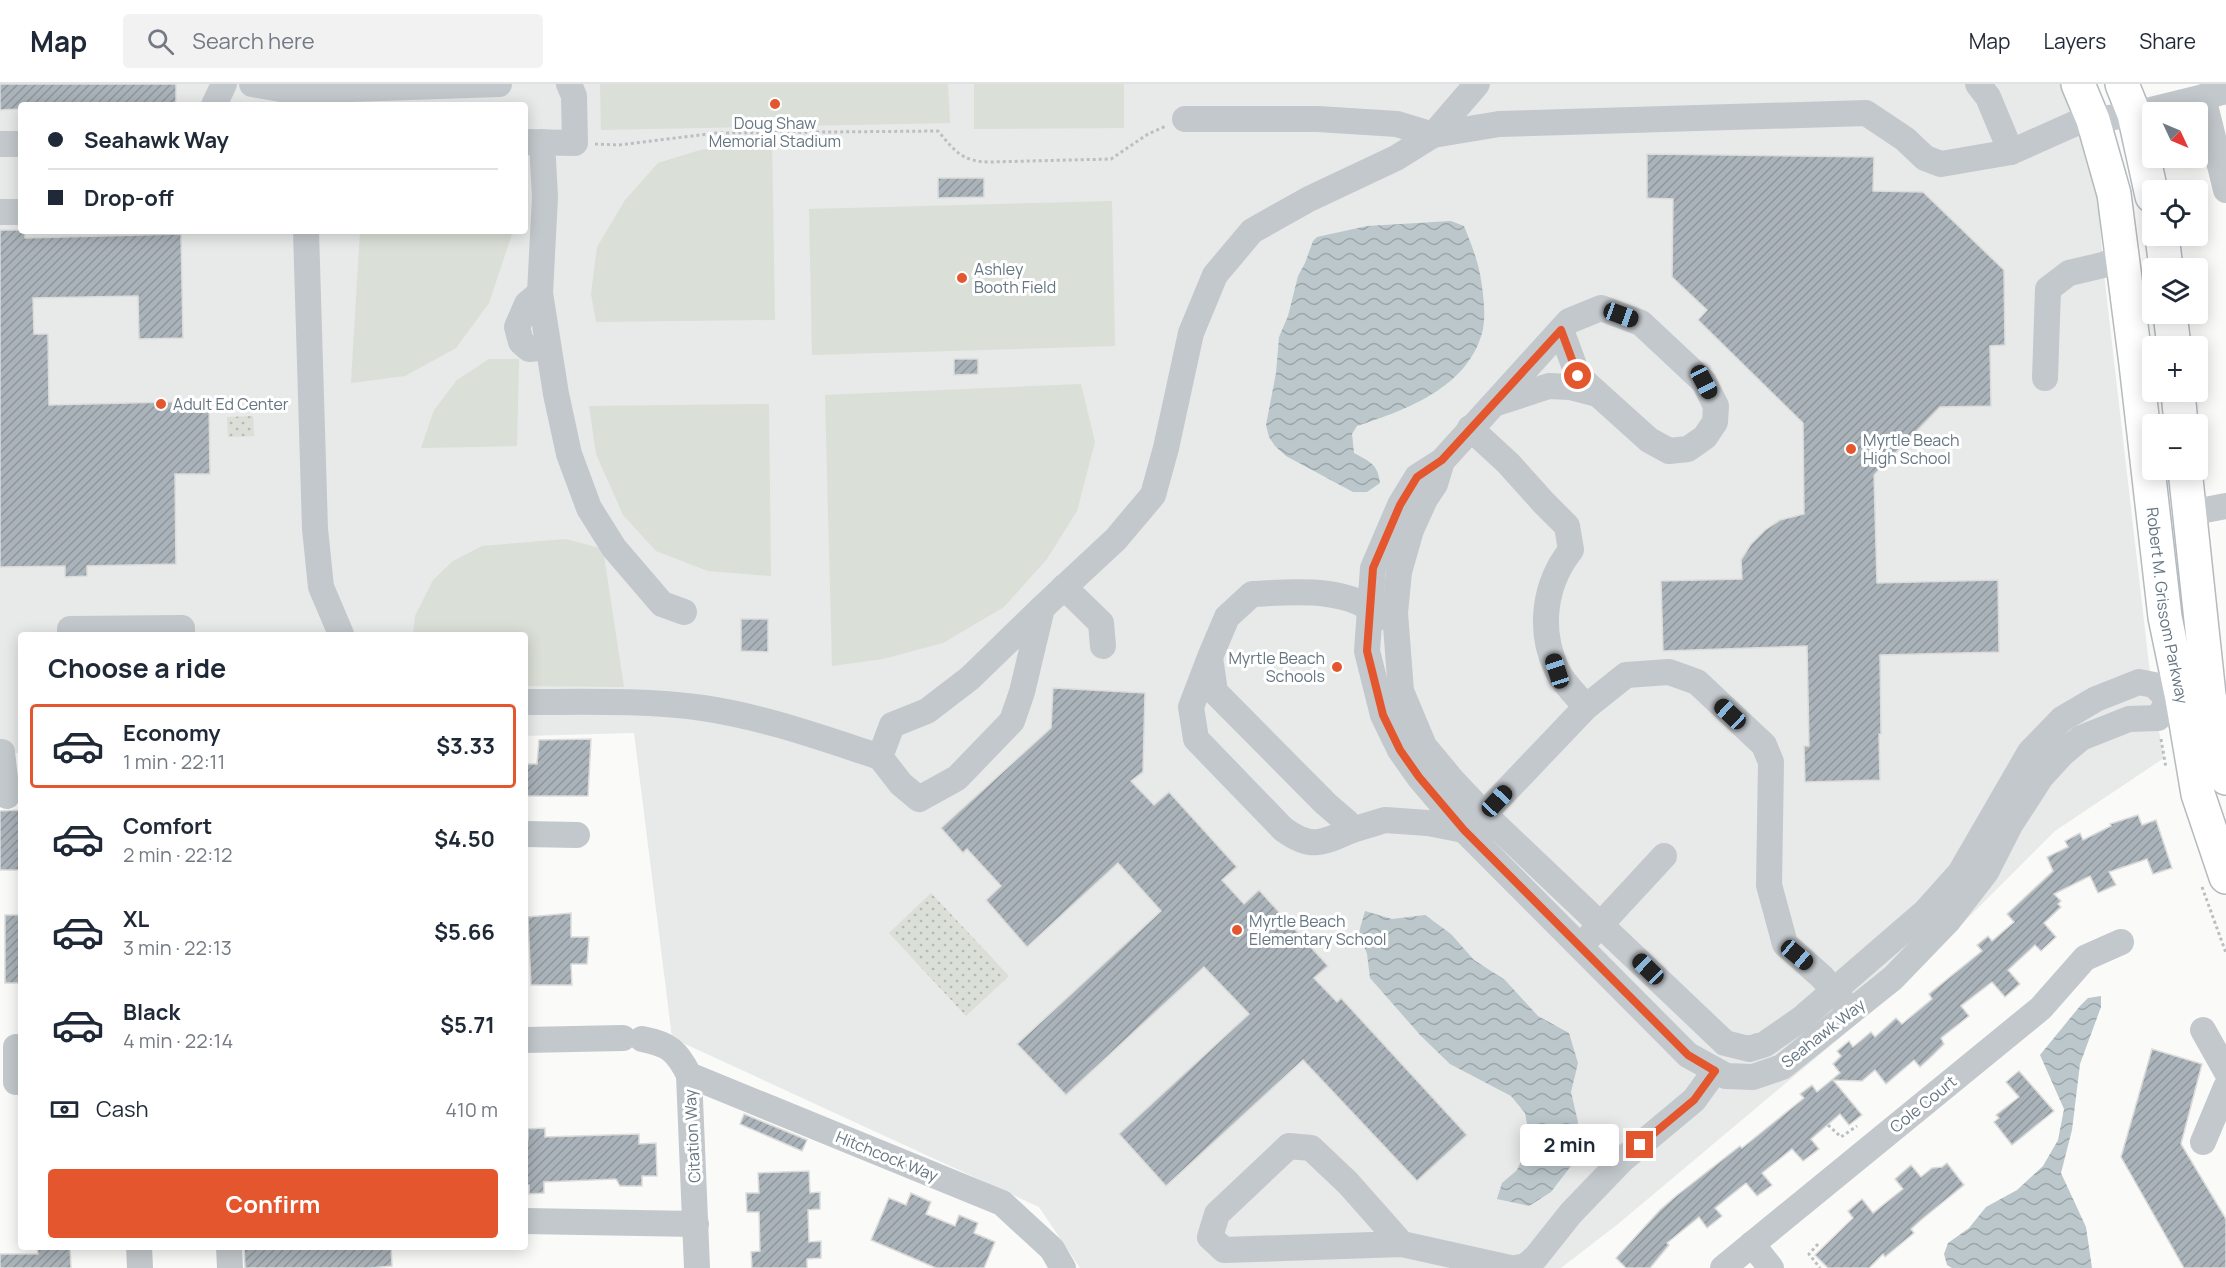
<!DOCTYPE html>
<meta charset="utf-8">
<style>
body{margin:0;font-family:Manrope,sans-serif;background:#f2f2f3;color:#1f2937;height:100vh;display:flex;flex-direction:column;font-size:22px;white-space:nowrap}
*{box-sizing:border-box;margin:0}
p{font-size:20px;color:#747a83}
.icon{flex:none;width:33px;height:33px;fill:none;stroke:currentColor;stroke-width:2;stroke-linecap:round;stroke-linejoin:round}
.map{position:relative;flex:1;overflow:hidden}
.sheet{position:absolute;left:18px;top:548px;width:510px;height:618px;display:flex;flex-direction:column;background:#fff;border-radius:6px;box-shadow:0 3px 15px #0003}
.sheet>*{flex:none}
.guide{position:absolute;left:18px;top:18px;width:510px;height:132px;border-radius:6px;box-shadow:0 3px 15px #0003;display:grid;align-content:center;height:132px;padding:0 30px;background:#fff}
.needle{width:39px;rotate:134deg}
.buttons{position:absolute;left:2142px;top:18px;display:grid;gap:12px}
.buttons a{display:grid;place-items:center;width:66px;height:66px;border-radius:6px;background:#fff;box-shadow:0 3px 15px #0003;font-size:30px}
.end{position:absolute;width:27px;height:27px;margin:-14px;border:8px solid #e4572e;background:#fff;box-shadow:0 0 0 3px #fff}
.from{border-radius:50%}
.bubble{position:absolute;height:42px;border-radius:6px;background:#fff;box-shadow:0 3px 15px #0003;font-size:20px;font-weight:700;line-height:42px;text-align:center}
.car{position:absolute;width:18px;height:36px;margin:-18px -9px;border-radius:8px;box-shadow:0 0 4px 2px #0007;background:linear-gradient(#222 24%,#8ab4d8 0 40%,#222 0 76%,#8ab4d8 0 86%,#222 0)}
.guide b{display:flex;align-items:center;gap:21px;height:57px;font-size:22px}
.guide b+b{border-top:2px solid #e0e1e3}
.guide i{width:15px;height:15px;background:#1f2937}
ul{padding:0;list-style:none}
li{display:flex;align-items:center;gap:18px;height:84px;margin:0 12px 9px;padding:0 18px;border:3px solid transparent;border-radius:6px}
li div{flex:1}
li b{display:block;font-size:22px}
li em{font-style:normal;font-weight:700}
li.selected{border-color:#e4572e}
li>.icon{width:54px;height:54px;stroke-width:1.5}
h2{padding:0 30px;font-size:27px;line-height:72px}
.pay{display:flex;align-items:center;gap:15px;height:66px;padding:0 30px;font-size:22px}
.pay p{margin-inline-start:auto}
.button{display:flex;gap:12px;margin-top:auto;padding:12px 30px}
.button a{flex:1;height:69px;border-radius:6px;background:#e4572e;color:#fff;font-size:24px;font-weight:700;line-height:69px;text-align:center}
header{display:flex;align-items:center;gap:36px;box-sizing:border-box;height:84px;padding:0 30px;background:#fff;border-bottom:2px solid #e0e1e3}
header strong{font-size:28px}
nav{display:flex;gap:33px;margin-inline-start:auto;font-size:21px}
.search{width:420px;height:54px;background:#f2f2f3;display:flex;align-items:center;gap:15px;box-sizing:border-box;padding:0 21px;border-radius:6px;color:#747a83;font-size:22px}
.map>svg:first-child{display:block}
.built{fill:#e8e9e9;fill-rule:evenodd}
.grass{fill:url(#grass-dots)}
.garden{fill:#dadfd7}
.water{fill:url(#water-waves)}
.building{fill:url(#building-hatch);stroke:#dcdcda;stroke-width:1.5}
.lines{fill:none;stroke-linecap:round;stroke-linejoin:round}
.major-casing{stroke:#b5babe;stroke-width:36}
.path{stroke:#bbbfc2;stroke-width:3;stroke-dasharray:3 3;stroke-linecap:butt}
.minor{stroke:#c3c8cc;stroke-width:26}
.major{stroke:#fff;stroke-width:33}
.route{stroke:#e4572e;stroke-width:8}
.poi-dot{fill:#e4572e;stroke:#fff;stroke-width:2}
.labels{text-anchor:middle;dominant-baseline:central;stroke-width:6;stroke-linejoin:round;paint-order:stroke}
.poi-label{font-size:16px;fill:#657683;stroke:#fff;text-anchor:start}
.street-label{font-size:16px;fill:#657683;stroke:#fff}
</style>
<header>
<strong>Map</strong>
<div class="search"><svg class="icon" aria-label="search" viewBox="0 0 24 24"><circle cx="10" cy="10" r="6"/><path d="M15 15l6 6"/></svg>Search here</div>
<nav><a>Map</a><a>Layers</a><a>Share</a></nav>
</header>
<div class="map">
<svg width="2226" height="1184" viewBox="0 0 2226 1184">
<defs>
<pattern id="grass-dots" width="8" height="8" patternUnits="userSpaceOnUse" patternTransform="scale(1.5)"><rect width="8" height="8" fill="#dadfd7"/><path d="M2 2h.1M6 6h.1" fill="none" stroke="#b4b9b4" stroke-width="1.8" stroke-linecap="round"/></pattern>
<pattern id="water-waves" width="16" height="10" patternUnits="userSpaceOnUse" patternTransform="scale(1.5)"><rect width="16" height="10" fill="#bbc7cb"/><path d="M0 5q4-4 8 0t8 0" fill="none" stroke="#9ca6aa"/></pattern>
<pattern id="building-hatch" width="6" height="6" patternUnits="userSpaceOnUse" patternTransform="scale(1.5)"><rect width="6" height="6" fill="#aab3b9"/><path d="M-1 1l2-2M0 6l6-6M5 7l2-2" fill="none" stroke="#8e969c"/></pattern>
</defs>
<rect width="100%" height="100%" fill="#fafaf8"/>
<!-- built -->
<path class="built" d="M0 0H2071L2093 36 2103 181 2153 615 2164 674 2055 747 1892 910 1618 1140 1561 1184H1080L1039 1123 672 954 634 649 525 652V550H21V669H0ZM21 21H525V147H21Z"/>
<!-- grass -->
<g class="grass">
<path d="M253 332 254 352 228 353 227 333Z"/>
<path d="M931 809 1009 892 966 932 889 849Z"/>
</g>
<!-- garden -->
<g class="garden">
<path d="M600 0H948L950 39 601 46Z"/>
<path d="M974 0H1124V44L974 45Z"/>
<path d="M772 58 775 236 596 238 591 210 597 163 625 116 658 79 700 66 751 59Z"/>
<path d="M1112 117 1115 262 812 271 809 125Z"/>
<path d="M360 147H513L489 219 456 264 405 292 351 299Z"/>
<path d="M489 275H519L517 362 421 364 434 326 457 296Z"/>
<path d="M1081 300 1095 358 1077 427 1047 475 1004 523 943 559 883 575 832 582 825 311Z"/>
<path d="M769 320 771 492 708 487 656 467 623 431 596 370 589 322Z"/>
<path d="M566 455 603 465 624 603 525 602V550H413L415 532 433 496 453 477 482 462Z"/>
</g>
<!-- water -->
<g class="water">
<path d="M1451 137 1464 142C1470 157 1477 174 1480 190 1483 207 1486 228 1483 245 1470 303 1406 326 1357 342L1352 350 1354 369C1370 378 1378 380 1380 399L1367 408H1353L1286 372 1275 362 1269 353 1266 341 1276 289 1279 253 1288 232 1298 192 1305 179 1313 157 1317 153 1367 142Z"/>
<path d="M1365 827 1392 835 1425 831 1451 850 1474 876 1505 896 1538 932 1569 949 1578 979 1571 1008 1578 1038 1571 1082 1551 1108 1529 1122 1497 1115 1502 1099 1517 1086 1530 1057 1525 1029 1511 1012 1450 980 1421 952 1370 894 1367 870 1359 848Z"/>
<path d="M2101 912V923L2080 980 2072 1046 2061 1089 2086 1143 2092 1184H1952L1947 1181 1944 1170 1948 1159 1969 1144 1986 1123 2017 1106 2043 1082 2058 1056 2064 1025 2040 971 2080 922 2088 914Z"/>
</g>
<!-- building -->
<g class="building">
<path d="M0 0H176V21H21V25L0 26Z"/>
<path d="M1647 70 1874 73 1873 107 1923 108 2004 186 2005 261 1990 262 1991 322 1940 323 1874 391 1877 499 1998 496 1999 568 1880 571 1881 650H1879L1880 696 1805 698 1804 662H1809L1807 562 1663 567 1661 497 1742 495 1741 476 1751 460 1765 446 1780 436 1804 430 1803 339 1698 236 1707 226 1672 193 1673 115 1647 114Z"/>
<path d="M938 94H984V113L938 114Z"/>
<path d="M0 146H21L25 147V154L181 150 183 254 139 255 138 212 33 214 34 250H48L49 321 209 317 210 390H175L176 480 87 482V492L65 493V482L0 483Z"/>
<path d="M954 275H978V290L954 291Z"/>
<path d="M741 535H768V568L741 567Z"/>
<path d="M1053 604 1145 609 1143 688 1131 697 1154 721 1169 708 1237 783 1222 796 1244 820 1259 806 1328 882 1314 894 1337 918 1341 914 1467 1051 1417 1097 1303 976 1166 1102 1119 1050 1249 930 1204 883 1066 1011 1017 960 1161 827 1118 779 1027 863 986 816 1001 802 967 765 963 769 941 744 1051 644Z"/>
<path d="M591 655 588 712H525V680H537L539 656Z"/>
<path d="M21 726V786H0V727Z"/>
<path d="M2138 731 2142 741 2156 736 2172 784 2153 790 2147 775 2109 788 2116 801 2098 809 2090 792 2054 810 2061 817 2058 820 2061 823 2044 839 2056 853 2041 867 2035 861 2008 886 2020 900 2005 913 1992 898 1961 922 1969 932 1941 954 1944 960 1932 972 1920 983 1914 976 1886 1000 1875 986 1862 997 1833 996 1862 1031 1849 1041 1840 1030 1811 1055 1819 1065 1803 1077 1792 1065 1762 1089 1772 1101 1757 1112 1746 1099 1715 1124 1722 1132 1707 1144 1699 1133 1667 1159 1669 1161 1650 1184H1626L1616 1174 1660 1126 1676 1112 1740 1062 1742 1064 1804 1014 1800 1010 1812 1001 1817 1008 1840 989 1833 980 1841 972 1837 967 1849 957 1853 963 1871 948 1875 953 1896 934 1902 940 1932 915 1929 910 1982 867 1977 861 1988 852 1992 857 2014 838 2007 830 2053 787 2047 773 2068 763 2065 757 2080 749 2083 756 2111 742 2110 740Z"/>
<path d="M571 829V853H589L587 880H571L572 901H531L528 833Z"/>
<rect x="5" y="831" width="16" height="68"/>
<path d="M2152 965 2202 980 2181 1060 2226 1135V1184H2184L2121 1073Z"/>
<path d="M2019 987 2054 1027 2012 1061 1994 1038 1999 1034 1996 1031 2019 1013 2006 998Z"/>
<path d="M744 1030 807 1056 802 1067 740 1040Z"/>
<path d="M545 1044V1053L639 1050V1060L656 1059 657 1092H642V1102H620L616 1095 544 1098V1109L529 1110V1101H525V1057L528 1056V1045Z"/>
<path d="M1947 1079 1964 1101 1921 1136 1911 1145 1914 1149 1885 1173 1883 1170 1869 1184H1828L1815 1171 1853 1134 1848 1127 1862 1115 1873 1129 1903 1105 1895 1095 1911 1081 1921 1093 1932 1084 1942 1083Z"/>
<path d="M809 1087 810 1109 820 1108V1125L808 1126 809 1158 821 1157V1174L807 1175V1184H752L751 1168 760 1167 759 1128H747L746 1109H759L758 1089Z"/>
<path d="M911 1109 931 1118 926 1130 955 1142 959 1131 978 1139 974 1149 995 1158 984 1184H936L871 1156 889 1114 906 1121Z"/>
<path d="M37 1162H70L71 1184H0V1170H38Z"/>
<path d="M244 1162H391L392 1182 370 1184H245Z"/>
</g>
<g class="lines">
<defs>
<g id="major">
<path id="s1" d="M2078 0 2093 36 2114 110 2136 280 2165 533 2182 615 2198 710 2226 793"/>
<path d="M2122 0 2134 30 2152 112"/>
<path d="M2162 152 2166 184"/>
<path d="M2170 230 2174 262"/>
<path d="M2178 308 2181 340"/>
<path d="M2185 386 2209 611 2226 694"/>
</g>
</defs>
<!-- major casing -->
<use href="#major" class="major-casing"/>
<!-- path -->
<g class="path">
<path d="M595 60 619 61 716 49 938 47C955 67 962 78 990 78L1111 75 1148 50 1166 42"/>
<path d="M2161 655 2166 684"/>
<path d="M2202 803 2226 869"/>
<path d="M1828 1041 1841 1053 1857 1042"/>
<path d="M1818 1160 1809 1170 1820 1184"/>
</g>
<!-- minor -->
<g class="minor">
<path d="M252 0 292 7 499 0"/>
<path d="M1978 0 1988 13 2011 68"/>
<path d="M2203 13 2226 7"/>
<path d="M214 21 224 0"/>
<path d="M1185 35H1318L1397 40 1433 51 1499 40 1866 29 1905 55 1925 74 1941 80 2011 68 2076 39 2134 30 2203 13 2226 106"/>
<path d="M525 58 575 59 574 12 569 0"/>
<path d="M542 58 545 113 540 209 556 310 569 370 589 424 614 464 662 520 684 528"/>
<path d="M0 60H21"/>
<path d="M0 128H21"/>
<path d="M306 147 315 445 321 503 341 550"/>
<path d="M540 209 527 220 517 243 521 258 529 265 548 263"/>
<path d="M1561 246 1578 292 1649 356 1669 367 1688 365 1705 353 1715 338 1716 322 1704 298 1641 239 1601 224 1569 237 1442 377 1417 393 1400 421 1373 484 1367 567 1383 631 1400 666 1419 693 1464 746 1688 971 1726 992 1753 993 1782 983 1893 894 1948 837 1986 788 2010 741 2041 693 2062 670 2081 654 2129 635 2158 634 2169 616"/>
<path d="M2045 294 2048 205 2069 189 2103 181 2122 173"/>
<path d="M1494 320 1549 302 1570 303 1597 310"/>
<path d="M1470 344 1508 379 1543 418 1567 442 1571 466C1544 500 1538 546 1557 586 1563 599 1577 612 1586 623"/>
<path d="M1442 377 1435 400 1425 415 1411 446 1399 488 1395 529 1401 607 1424 662 1453 697 1484 730 1725 959 1749 965 1765 960 1801 935 1926 827 1960 789 2030 668 2062 635 2096 615 2139 598 2154 601 2169 616 2187 614"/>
<path d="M2189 429 2226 422"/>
<path d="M1064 503 1101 539 1103 562"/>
<path d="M1042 524 1022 608 1012 637 957 694 919 715 901 700 880 673 892 641 927 627 970 594 1042 524 1116 455 1153 411 1166 364 1191 249 1215 191 1252 147 1309 115 1396 74 1433 51 1477 0"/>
<path d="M1381 533C1349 502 1294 508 1252 510L1227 533 1210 573 1215 608 1326 720 1347 738 1352 746 1385 736 1428 739 1464 746"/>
<path d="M70 550V545L182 544V550"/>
<path d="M1209 576 1191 623 1196 655 1283 745C1311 766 1323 759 1352 746"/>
<path d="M525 618C584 618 645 616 703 624 764 633 822 654 880 673"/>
<path d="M2 668 7 712"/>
<path d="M1485 747 1484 730 1586 623 1626 591 1669 588 1697 598 1764 661 1771 678 1769 801 1785 860 1822 893 1845 920"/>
<path d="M525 750 577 751"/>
<path d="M1590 852 1664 772"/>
<path d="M2203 946 2226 987"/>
<path d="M642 955C669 960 677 967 689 991L697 1184"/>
<path d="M525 956 623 954"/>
<path d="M16 963V998"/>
<path d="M689 991 1002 1119 1052 1165 1063 1184"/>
<path d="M2203 1058 2226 1003"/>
<path d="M525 1137 696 1140"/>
<path d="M1402 1160 1348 1099 1311 1064 1289 1062 1217 1130 1210 1153 1224 1166 1402 1160 1510 1184"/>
<path d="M1752 1160 1771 1184"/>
<path d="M139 1162 140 1184"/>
<path d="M229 1162 230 1184"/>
<path d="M1516 1184 1526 1182 1536 1173 1571 1129 1622 1076 1694 1016 1715 987"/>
<path d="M1723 1184 2041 924 2085 874 2121 858"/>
</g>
<!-- major -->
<use href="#major" class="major"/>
</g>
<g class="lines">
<!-- route -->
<path class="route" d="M1578 292 1561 246 1442 376 1417 393 1400 421 1373 484 1367 567 1383 631 1400 666 1419 693 1464 746 1688 971 1715 987 1694 1016 1640 1061"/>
</g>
<!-- markers -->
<g class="poi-dot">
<circle cx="775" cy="20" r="6"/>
<circle cx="962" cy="194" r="6"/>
<circle cx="161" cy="320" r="6"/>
<circle cx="1851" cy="365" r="6"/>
<circle cx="1337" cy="583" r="6"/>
<circle cx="1237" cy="846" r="6"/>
</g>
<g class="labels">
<!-- poi labels -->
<g class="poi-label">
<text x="775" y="39" text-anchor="middle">Doug Shaw<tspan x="775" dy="18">Memorial Stadium</tspan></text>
<text x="974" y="185">Ashley<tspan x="974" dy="18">Booth Field</tspan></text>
<text x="173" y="320">Adult Ed Center</text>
<text x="1863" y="356">Myrtle Beach<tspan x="1863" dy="18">High School</tspan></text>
<text x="1325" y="574" text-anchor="end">Myrtle Beach<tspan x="1325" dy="18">Schools</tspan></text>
<text x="1249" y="837">Myrtle Beach<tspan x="1249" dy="18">Elementary School</tspan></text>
</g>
<!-- street labels -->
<g class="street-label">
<text stroke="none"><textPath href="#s1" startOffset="531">Robert M. Grissom Parkway</textPath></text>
<text transform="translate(1823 949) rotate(-38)">Seahawk Way</text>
<text transform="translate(1923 1020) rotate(-39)">Cole Court</text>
<text transform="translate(692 1052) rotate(-93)">Citation Way</text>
<text transform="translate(887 1072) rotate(22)">Hitchcock Way</text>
</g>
</g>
</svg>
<div class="buttons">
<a><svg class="needle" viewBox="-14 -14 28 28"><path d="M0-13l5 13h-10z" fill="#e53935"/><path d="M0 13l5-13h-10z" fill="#747a83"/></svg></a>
<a><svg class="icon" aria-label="locate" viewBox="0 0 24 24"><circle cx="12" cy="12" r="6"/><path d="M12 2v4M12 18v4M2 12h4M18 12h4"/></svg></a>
<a><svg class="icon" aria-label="layers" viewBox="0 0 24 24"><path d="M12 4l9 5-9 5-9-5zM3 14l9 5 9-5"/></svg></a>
<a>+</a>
<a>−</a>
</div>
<i class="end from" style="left:1578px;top:292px"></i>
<i class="end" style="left:1640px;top:1061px"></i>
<div class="bubble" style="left:1520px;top:1040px;width:99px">2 min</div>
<i class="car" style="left:1621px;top:231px;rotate:110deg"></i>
<i class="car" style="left:1704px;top:298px;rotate:152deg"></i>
<i class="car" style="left:1557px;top:587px;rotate:342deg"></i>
<i class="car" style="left:1730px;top:630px;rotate:313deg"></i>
<i class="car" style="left:1497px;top:717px;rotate:43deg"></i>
<i class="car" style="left:1797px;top:871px;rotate:130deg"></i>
<i class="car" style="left:1648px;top:885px;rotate:314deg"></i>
<div class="guide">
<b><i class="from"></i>Seahawk Way</b>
<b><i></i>Drop-off</b>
</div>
<section class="sheet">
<h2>Choose a ride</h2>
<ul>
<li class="selected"><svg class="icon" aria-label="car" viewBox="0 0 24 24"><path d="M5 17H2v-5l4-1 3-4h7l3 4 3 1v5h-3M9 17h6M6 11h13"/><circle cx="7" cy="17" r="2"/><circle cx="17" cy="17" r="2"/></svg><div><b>Economy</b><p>1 min · 22:11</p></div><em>$3.33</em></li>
<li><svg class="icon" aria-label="car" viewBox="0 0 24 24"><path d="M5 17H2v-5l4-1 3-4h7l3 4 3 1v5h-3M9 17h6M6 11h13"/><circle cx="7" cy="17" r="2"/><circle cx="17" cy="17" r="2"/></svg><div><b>Comfort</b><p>2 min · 22:12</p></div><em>$4.50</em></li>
<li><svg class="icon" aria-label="car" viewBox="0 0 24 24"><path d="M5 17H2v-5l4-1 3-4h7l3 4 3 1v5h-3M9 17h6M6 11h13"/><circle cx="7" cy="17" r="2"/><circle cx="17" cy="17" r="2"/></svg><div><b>XL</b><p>3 min · 22:13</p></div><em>$5.66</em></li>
<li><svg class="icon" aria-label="car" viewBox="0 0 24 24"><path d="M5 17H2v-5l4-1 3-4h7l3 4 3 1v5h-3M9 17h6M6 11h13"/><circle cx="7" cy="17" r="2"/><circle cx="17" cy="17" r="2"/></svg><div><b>Black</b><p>4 min · 22:14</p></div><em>$5.71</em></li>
</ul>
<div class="pay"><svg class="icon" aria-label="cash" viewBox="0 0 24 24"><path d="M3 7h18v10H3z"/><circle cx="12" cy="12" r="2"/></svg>Cash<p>410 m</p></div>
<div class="button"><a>Confirm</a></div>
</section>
</div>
